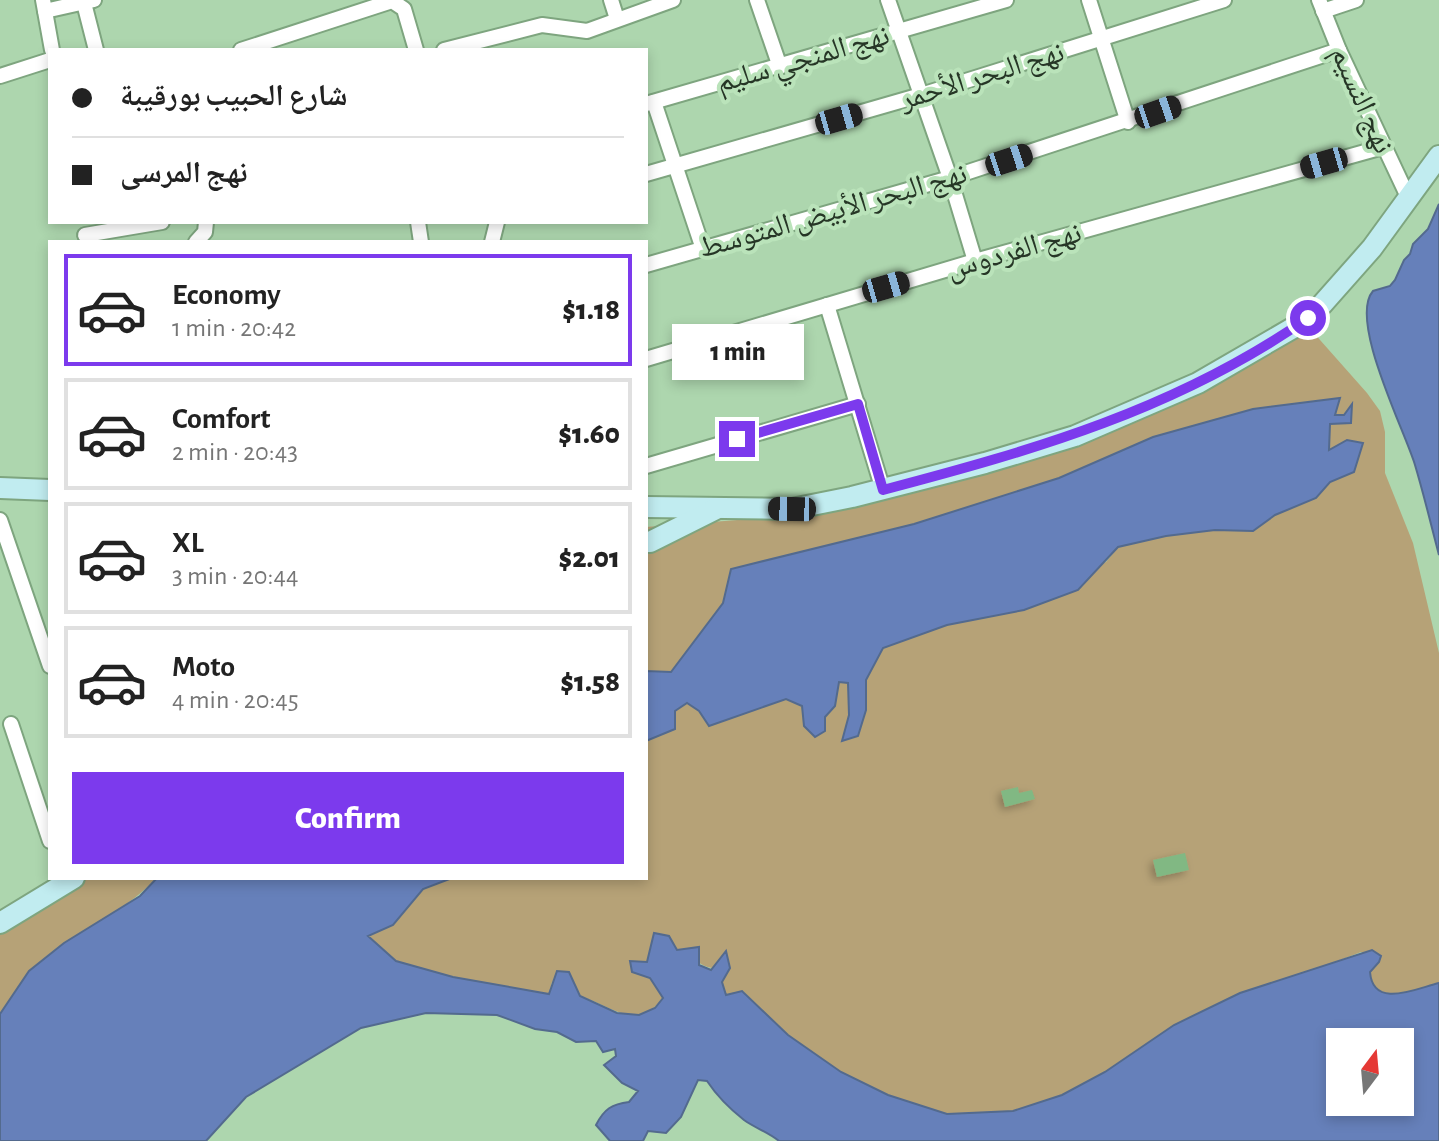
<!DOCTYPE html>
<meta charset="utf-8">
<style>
body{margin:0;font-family:"Alegreya Sans","Noto Naskh Arabic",sans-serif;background:#f2f2f2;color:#222;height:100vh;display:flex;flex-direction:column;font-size:30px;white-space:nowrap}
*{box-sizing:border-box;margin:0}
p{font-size:26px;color:#767676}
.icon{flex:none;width:44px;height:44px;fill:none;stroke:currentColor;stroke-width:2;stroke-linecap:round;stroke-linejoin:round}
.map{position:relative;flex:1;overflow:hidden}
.drawer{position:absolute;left:48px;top:240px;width:600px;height:640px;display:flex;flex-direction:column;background:#fff;border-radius:0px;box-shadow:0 4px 12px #0003}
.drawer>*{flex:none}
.guide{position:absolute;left:48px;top:48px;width:600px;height:176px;border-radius:0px;box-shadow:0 4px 12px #0003;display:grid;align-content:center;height:176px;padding:0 24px;background:#fff}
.needle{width:52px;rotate:16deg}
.buttons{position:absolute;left:1326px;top:1028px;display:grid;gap:16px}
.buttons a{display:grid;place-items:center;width:88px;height:88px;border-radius:0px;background:#fff;box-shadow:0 4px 12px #0003;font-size:40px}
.end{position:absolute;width:36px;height:36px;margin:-18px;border:10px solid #7c3aed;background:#fff;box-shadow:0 0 0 4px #fff}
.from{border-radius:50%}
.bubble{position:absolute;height:56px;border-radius:0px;background:#fff;box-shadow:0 4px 12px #0003;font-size:26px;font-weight:800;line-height:56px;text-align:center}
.car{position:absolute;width:24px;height:48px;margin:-24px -12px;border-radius:10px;box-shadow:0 0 6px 2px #0007;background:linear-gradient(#222 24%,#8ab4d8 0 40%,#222 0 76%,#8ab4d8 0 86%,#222 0)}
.guide b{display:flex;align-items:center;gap:28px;height:76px;font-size:30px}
.guide b+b{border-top:2px solid #e0e0e0}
.guide i{width:20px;height:20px;background:#222}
ul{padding:14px 0 0;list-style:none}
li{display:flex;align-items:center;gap:24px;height:112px;margin:0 16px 12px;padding:0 8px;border:4px solid #e0e0e0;border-radius:0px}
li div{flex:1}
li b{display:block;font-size:30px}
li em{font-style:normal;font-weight:800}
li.current{border-color:#7c3aed}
li>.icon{width:72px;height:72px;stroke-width:1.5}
.cta{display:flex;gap:16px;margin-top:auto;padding:16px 24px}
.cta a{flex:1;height:92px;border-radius:0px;background:#7c3aed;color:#fff;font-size:32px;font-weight:800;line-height:92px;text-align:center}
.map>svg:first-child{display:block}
.green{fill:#b6a277}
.water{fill:#6680ba;stroke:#536a8e;stroke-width:2;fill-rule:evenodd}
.building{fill:#81b883;filter:url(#shadow)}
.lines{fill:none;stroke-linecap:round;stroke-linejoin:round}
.street-casing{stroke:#7ea57f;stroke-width:18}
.secondary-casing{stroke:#7ea57f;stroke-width:24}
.street{stroke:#fff;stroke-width:14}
.secondary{stroke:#c1ecf0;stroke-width:20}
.route{stroke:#7c3aed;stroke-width:10}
.labels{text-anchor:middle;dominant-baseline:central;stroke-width:8;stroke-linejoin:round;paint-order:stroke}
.street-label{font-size:30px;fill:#263626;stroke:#bae3ba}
</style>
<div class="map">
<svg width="1439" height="1141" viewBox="0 0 1439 1141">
<defs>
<filter id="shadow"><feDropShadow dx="-3.5" dy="3.5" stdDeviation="4" flood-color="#0004"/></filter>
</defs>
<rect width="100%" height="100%" fill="#add6ae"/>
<!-- green -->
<g class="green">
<path d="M1305 323 1367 393 1380 411 1385 432V473L1413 543 1439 653V983C1417 988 1374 1010 1370 972L1379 962 1361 952 1312 971 1240 993 1174 1025 1105 1072 1062 1095 1013 1111 947 1114 888 1095 841 1072 787 1035 743 991 726 995 722 982 730 968C708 970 700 967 686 949L677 950 654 933 647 962H630L650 978 663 998C641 1027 620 1013 593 1001 579 996 565 989 552 982L549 994 453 977 396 961 367 935 393 925 423 889 452 878H646V741L675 729V711L687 703 699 711 709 726 786 699 802 706 804 726C831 714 835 711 838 682L848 683 849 715 842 740 866 710V680L883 648 1106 562 1118 547 1166 536 1215 530 1253 531 1275 515 1316 498 1330 482 1353 472 1329 451 1330 424 1350 423 1352 406 1344 415H1335L1340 398 1253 409 1153 437 1059 478 914 524 731 569 723 603 671 672 646 671V527L764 518 1075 442Z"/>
<path d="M78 878H157C121 915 71 934 32 969 18 981 14 1002 0 1014V925Z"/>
</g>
<!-- water -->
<g class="water">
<path d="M1439 204V555C1431 525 1424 495 1415 465 1405 431 1348 320 1373 291L1390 286 1395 280 1404 260 1410 254 1413 244 1428 229Z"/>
<path d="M1340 398 1335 415H1344L1352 404 1351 423 1330 424 1329 450 1347 440 1363 443 1354 472 1330 482 1316 498 1275 515 1253 531 1215 530 1166 536 1118 547 1078 590 1024 610 947 625 883 648 866 680V710L858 736 842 741 849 715 848 683 839 682 835 706 825 717V731L815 737 804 726 802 706 786 699 709 726 699 711 687 703 675 711V729L646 741V671L671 672 723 603 731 569 914 524 1059 478 1153 437 1253 409Z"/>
<path d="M157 878H452L423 889 393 925 368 936 396 961 453 977 549 994 557 971 569 972 580 996 617 1013 639 1015 655 1008 663 998 650 978 632 972 630 961 647 962 654 933 669 936 677 950 699 947V965L711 970 726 951 730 968 722 982 726 995 742 991 788 1035 841 1072 888 1095 947 1114 1013 1111 1062 1095 1105 1072 1174 1025 1240 993 1372 950 1381 956 1379 962 1370 972C1373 1010 1417 988 1439 983V1141H779C768 1132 755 1128 744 1120 730 1109 717 1096 707 1081L698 1080 681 1117 666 1133 648 1131 643 1141H610L596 1125C604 1109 612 1104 629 1102L638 1091 622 1083 604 1065 616 1056 615 1049 603 1052 596 1041 576 1042 557 1032 535 1029 497 1015 426 1013 361 1028 246 1097 206 1141H0V1014L29 971 64 943 140 896ZM1400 1042V1102H1340V1042Z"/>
</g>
<!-- building -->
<g class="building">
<path d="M1018 787 1019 793 1032 790 1035 799 1005 807 1001 791Z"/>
<path d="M1185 853 1189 870 1157 877 1153 860Z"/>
</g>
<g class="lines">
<defs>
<g id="street">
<path d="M43 0 52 50"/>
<path d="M611 0 617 19"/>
<path d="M757 0 780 67"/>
<path d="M888 0 950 178 975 261"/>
<path d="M1089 0 1128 122"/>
<path d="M1319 0 1339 50 1409 199"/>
<path d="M84 3 96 50"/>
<path d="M45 11 94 0"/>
<path d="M1323 11 1356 0"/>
<path d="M241 50 392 1 404 9 416 50"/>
<path d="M444 50 542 25 587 31 673 0"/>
<path d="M0 76 50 60"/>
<path d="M654 102 703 249"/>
<path d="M646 104 1006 0"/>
<path d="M646 174 921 95 1224 0"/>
<path d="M418 222 421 242"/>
<path d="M85 235 162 222"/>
<path d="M196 242 205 232 206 222"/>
<path d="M492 242 497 222"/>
<path d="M646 265 950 178 1339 50"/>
<path d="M827 305 883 490"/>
<path d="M646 359 975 261 1383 147"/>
<path d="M646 466 858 404"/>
<path d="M0 520 50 666"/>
<path d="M11 724 50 841"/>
</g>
<g id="secondary">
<path d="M0 488 50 490"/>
<path d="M646 507 792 509 852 497 985 463 1075 436 1198 383 1298 325 1318 309 1372 248 1439 156"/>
<path d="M650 542 716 509"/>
<path d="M0 923 74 878"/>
</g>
</defs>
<!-- street casing -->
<use href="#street" class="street-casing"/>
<!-- secondary casing -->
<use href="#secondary" class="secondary-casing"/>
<!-- street -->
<use href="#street" class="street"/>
<!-- secondary -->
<use href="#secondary" class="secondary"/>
</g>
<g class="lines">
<!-- route -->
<path class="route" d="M737 439 858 404 883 490C1035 450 1177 409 1308 318"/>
</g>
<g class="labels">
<!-- street labels -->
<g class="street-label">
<text transform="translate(803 59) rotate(-16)">نهج المنجي سليم</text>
<text transform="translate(982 76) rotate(-17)">نهج البحر الأحمر</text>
<text transform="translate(1362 100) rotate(66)">نهج النسيم</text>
<text transform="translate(833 211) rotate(-16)">نهج البحر الأبيض المتوسط</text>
<text transform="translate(1014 251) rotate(-16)">نهج الفردوس</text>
</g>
</g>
</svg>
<div class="buttons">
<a><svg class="needle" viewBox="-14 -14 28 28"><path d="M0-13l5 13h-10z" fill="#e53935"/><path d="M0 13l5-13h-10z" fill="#767676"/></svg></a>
</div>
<i class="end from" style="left:1308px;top:318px"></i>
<i class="end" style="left:737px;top:439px"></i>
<div class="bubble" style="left:672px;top:324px;width:132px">1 min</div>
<i class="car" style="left:1158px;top:112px;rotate:71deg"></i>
<i class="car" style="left:839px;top:119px;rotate:74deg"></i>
<i class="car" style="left:1009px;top:160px;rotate:72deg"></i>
<i class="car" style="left:1324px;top:163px;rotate:254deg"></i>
<i class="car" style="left:886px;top:287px;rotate:74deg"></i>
<i class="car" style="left:792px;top:509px;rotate:271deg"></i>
<div class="guide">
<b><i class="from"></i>شارع الحبيب بورقيبة</b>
<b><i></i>نهج المرسى</b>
</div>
<section class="drawer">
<ul>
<li class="current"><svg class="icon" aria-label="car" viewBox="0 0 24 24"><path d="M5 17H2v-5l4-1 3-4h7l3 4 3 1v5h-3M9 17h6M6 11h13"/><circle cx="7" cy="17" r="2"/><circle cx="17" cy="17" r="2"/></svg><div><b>Economy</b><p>1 min · 20:42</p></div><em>$1.18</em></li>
<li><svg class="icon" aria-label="car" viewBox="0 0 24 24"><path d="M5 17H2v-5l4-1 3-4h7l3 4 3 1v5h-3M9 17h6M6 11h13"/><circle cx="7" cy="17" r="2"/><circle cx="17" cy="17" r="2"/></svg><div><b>Comfort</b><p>2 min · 20:43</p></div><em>$1.60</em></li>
<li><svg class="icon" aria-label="car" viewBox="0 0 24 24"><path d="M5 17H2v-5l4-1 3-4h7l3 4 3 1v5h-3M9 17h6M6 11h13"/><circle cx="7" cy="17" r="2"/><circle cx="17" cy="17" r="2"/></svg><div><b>XL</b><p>3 min · 20:44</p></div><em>$2.01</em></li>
<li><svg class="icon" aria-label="car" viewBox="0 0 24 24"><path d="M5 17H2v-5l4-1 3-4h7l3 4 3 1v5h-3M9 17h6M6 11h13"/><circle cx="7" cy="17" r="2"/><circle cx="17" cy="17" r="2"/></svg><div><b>Moto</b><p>4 min · 20:45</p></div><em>$1.58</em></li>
</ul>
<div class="cta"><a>Confirm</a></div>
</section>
</div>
